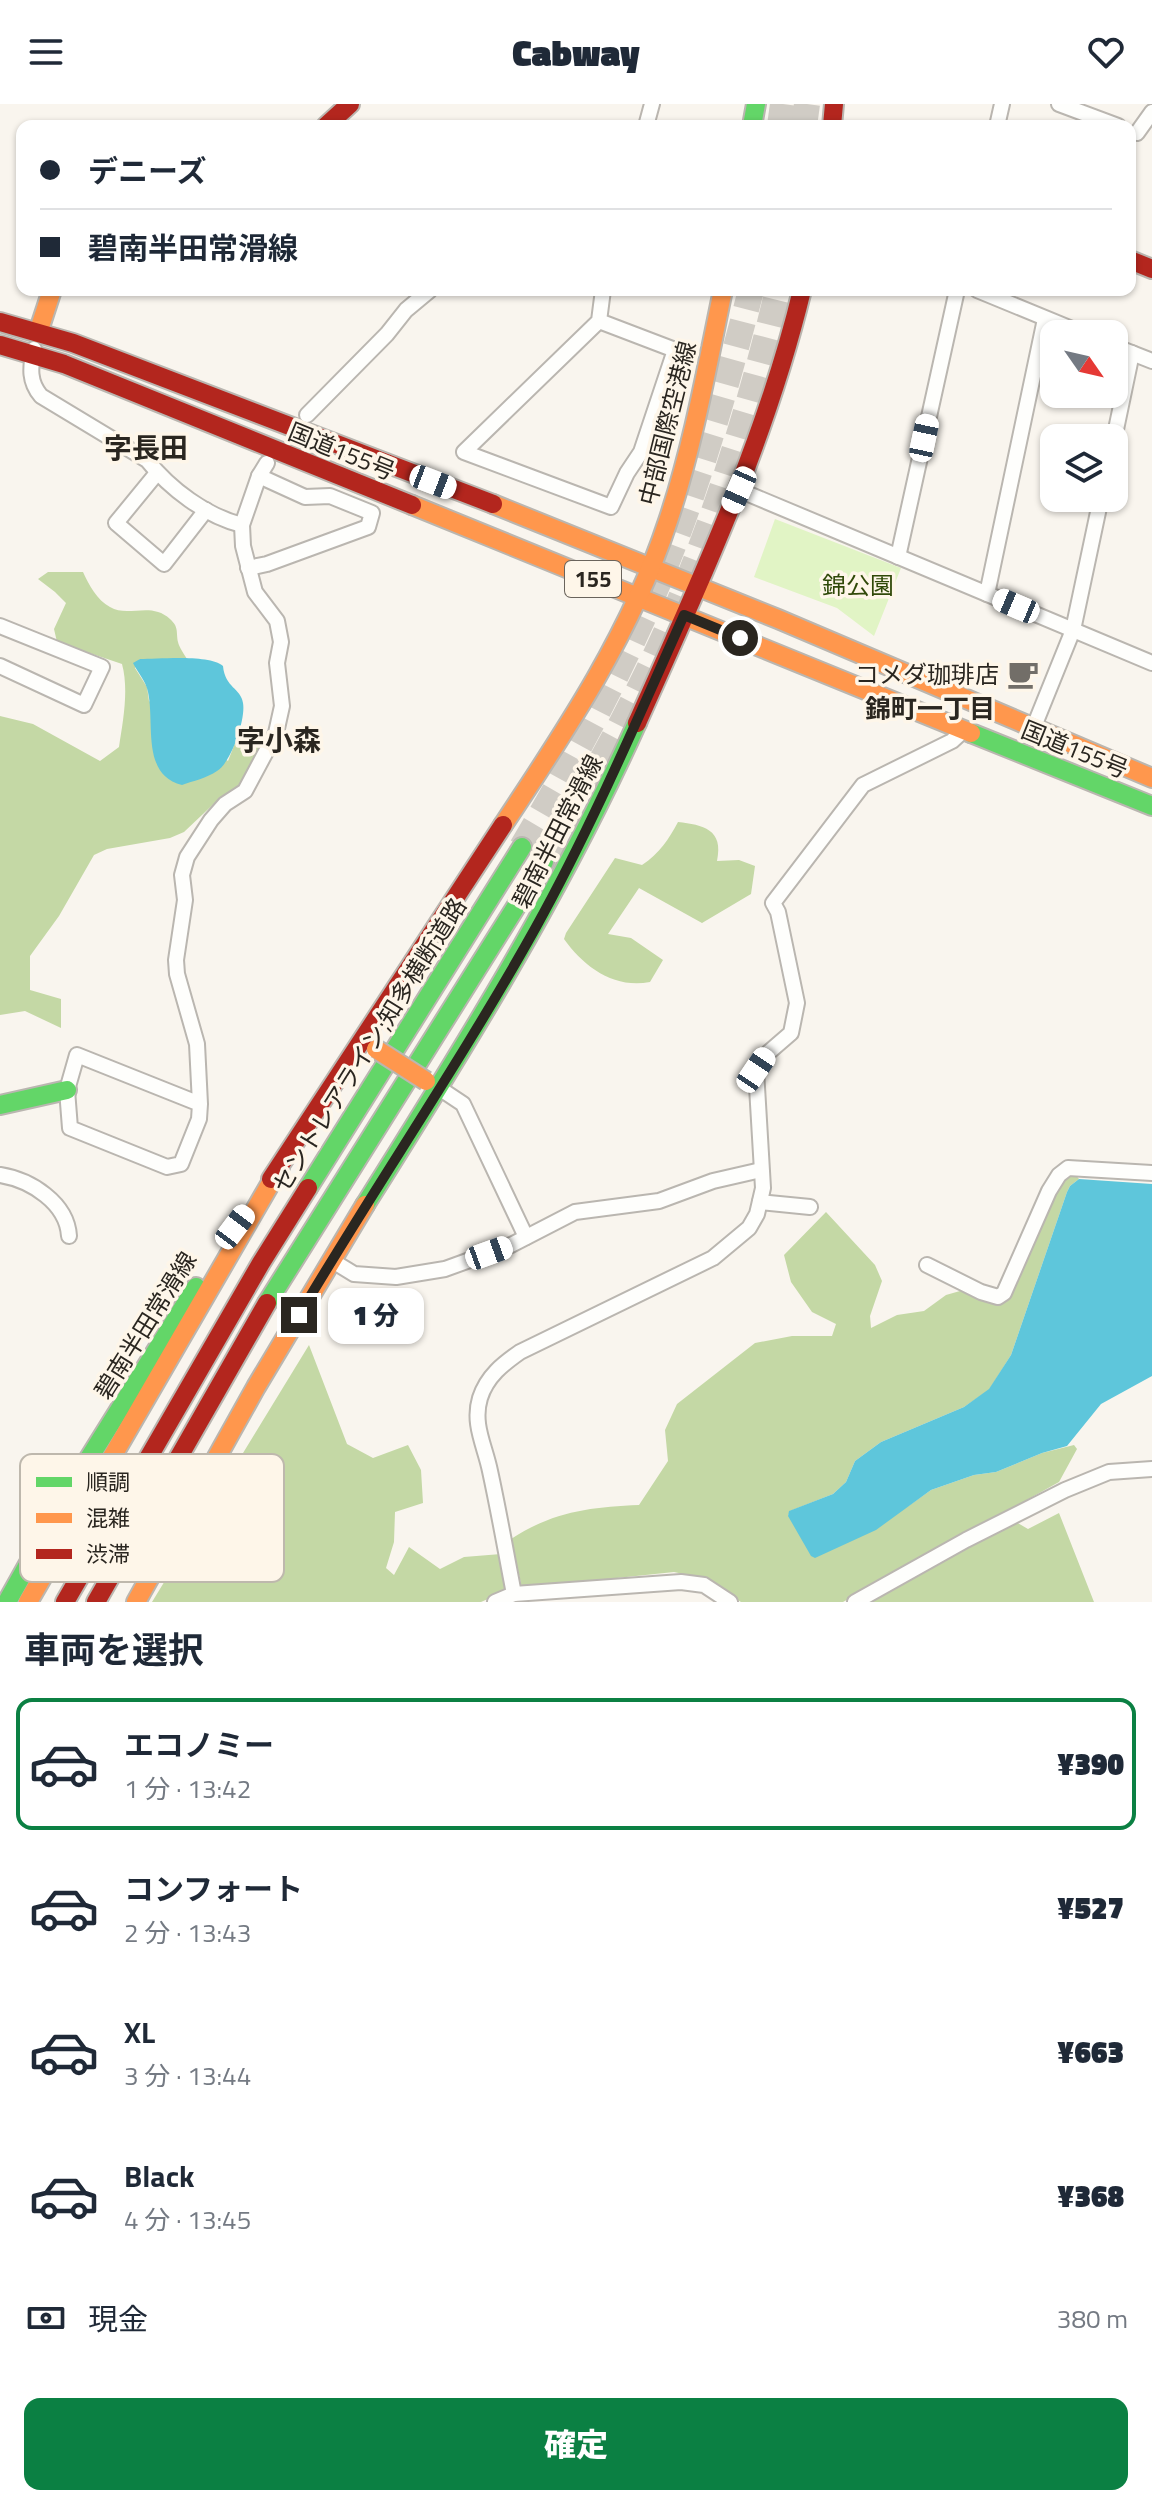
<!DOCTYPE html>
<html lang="ja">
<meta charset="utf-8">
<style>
body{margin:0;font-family:"Titillium Web","Noto Sans JP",sans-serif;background:#f2f2f3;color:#1f2937;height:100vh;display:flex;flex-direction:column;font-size:30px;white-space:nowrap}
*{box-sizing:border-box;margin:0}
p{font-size:26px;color:#747a83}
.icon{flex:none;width:44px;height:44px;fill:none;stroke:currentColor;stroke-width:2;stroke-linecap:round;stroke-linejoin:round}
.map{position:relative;height:1498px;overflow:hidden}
.details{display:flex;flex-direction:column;background:#fff;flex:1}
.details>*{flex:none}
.guide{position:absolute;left:16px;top:16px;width:1120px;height:176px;border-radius:16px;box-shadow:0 2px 6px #0004;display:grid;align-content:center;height:176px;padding:0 24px;background:#fff}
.needle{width:52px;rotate:124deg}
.fabs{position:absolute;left:1040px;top:216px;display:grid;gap:16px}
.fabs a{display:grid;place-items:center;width:88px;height:88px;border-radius:16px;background:#fff;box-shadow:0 2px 6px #0004;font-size:40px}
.end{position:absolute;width:36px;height:36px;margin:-18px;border:10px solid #2a2620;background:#fff;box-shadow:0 0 0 4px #fff}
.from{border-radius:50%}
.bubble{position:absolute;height:56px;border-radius:16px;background:#fff;box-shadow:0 2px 6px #0004;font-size:26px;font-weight:800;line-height:56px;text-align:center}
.car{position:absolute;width:24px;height:48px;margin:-24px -12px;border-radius:10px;box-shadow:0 0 6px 2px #0007;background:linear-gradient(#fff 24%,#345 0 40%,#fff 0 76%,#345 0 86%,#fff 0)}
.guide b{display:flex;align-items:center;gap:28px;height:76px;font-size:30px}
.guide b+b{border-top:2px solid #e0e1e3}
.guide i{width:20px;height:20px;background:#1f2937}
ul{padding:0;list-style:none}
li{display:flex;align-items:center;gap:24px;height:132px;margin:0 16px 12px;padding:0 8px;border:4px solid transparent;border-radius:16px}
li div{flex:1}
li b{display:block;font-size:30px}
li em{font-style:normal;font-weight:800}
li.selected{border-color:#0b8043}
li>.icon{width:72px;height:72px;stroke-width:1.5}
h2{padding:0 24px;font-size:36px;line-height:96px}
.pay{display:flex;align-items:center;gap:20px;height:88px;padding:0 24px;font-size:30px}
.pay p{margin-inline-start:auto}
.action{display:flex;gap:16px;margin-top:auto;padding:16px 24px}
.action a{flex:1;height:92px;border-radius:16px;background:#0b8043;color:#fff;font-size:32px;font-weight:800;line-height:92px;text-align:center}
header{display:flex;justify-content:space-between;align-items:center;height:104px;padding:0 24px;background:#fff;font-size:36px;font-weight:800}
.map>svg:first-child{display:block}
.green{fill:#e1f4c5}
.forest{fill:#c4d8a5}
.water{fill:#5ec6db}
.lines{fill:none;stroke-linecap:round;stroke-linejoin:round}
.highway-tunnel{stroke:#d0ccc5;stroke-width:26;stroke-dasharray:26 13;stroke-linecap:butt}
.street-casing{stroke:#bab6b0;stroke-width:18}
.fast-casing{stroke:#bab6b0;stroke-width:22}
.slow-casing{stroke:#bab6b0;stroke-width:22}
.jam-casing{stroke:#bab6b0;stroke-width:22}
.street{stroke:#fefefc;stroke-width:14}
.fast{stroke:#63d668;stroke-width:18}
.slow{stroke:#ff974d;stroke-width:18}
.jam{stroke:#b3261e;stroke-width:18}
.slow-bridge-casing{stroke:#bab6b0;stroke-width:22;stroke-linecap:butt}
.slow-bridge{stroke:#ff974d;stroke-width:18}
.route{stroke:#2a2620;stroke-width:10}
.labels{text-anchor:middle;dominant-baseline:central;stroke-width:7;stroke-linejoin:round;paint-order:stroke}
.shield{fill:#fef6e9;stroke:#6a645c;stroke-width:2}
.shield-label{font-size:22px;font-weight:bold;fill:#2a2620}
.street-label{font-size:24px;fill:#2a2620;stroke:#fef6e9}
.park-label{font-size:24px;fill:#304909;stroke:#fef6e9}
.poi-label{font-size:24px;fill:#2a2620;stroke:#fef6e9;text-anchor:end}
.neighbourhood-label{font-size:26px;font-weight:bold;fill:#2a2620;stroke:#fef6e9}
.quarter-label{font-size:28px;font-weight:bold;fill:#2a2620;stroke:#fef6e9}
.key{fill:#fef6e9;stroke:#beb8ad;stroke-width:2}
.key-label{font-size:22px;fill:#2a2620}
</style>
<header><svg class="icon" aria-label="menu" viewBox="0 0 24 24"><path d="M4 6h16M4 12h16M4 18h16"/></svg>Cabway<svg class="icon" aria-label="heart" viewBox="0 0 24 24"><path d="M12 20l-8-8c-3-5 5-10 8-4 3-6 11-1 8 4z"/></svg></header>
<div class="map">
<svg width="1152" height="1498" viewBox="0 0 1152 1498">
<rect width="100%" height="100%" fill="#f9f5ee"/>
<!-- green -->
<path class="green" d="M775 415 901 464 874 532 837 504 754 473Z"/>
<!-- forest -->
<g class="forest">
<path d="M48 468H83C89 481 97 496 110 503 128 514 151 497 170 515 179 523 176 528 178 538 179 543 184 550 187 555H140L135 564 147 583 149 597 228 657 237 634 250 632 261 638V652L241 681 222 692 184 728 170 734 107 745 94 751 59 812 30 852V886L61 895V924L25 907 0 911V612L33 620 100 657 119 643C123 617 129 586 122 560L57 538 54 525 66 499 55 488 38 475Z"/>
<path d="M678 718C703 721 724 725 717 757L739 756 755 762 751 790 702 819 639 784 608 830 631 834 663 856 650 878C614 885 584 863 564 835L566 829 615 754 642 761C659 750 669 735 678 718Z"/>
<path d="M1075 1070 1079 1075 1070 1082 1067 1088 1011 1251 989 1286 964 1303 881 1338 855 1357 846 1378 833 1390 790 1407 788 1412 907 1403 931 1386 974 1371 996 1368 1042 1349 1074 1341 1077 1345 1059 1378 843 1498H741L706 1475 674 1468 522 1484 511 1435C552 1408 590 1403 639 1401L668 1357 665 1326 677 1300 755 1239 792 1232H832L836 1220 812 1208 791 1178 784 1151 826 1108 875 1161 882 1177 870 1212 871 1224 897 1211 924 1207 946 1191 960 1187 1003 1200 1036 1136 1056 1088 1064 1075Z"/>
<path d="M309 1241 347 1340 373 1354 408 1341 421 1366 423 1399 395 1408 394 1438 386 1464 394 1471 409 1443 440 1465 464 1453 501 1450 506 1487 481 1498H152Z"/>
<path d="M1059 1409 1094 1498H865L1016 1418 1028 1425Z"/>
</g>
<!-- water -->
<g class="water">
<path d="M140 555C159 555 209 550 223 562 225 584 241 584 243 599 246 615 231 659 217 667 207 674 193 677 182 681 141 671 155 620 148 588 146 577 138 569 133 559Z"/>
<path d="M1079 1075 1152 1080V1272L1101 1300 1067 1342 1042 1349 996 1368 974 1371 931 1386 876 1426 815 1454 811 1452 788 1412 789 1407 833 1390 846 1378 855 1357 881 1338 964 1303 989 1285 1011 1251 1067 1088 1070 1082Z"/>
</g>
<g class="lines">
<!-- highway-tunnel -->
<g class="highway-tunnel">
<path d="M780 22 783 0"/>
<path d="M804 22 807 0"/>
<path d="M522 743C573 657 620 570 659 477 698 384 726 284 751 186"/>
<path d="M544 758C587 684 629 610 664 533 714 422 750 304 778 186"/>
</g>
<defs>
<g id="street">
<path d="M1059 0 1118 22"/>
<path d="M646 22 652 0"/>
<path d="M997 22 1002 0"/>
<path d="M1137 29 1152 8"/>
<path d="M977 186 1084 230"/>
<path d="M599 217 675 246 641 348 627 369 611 403 464 348 599 217 603 186"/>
<path d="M1114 242 1152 257"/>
<path d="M34 245C30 264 29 278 41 292L147 356C170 385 206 412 242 421"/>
<path d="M307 311 387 230 406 206 430 186"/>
<path d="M1114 335 1132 249"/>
<path d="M157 369 116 419 164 460 206 406"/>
<path d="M739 386 1152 559"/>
<path d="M898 453 957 186"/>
<path d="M248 464 267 460 368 423 372 409 330 392 305 393 259 372"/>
<path d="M987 490 1045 215"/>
<path d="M0 522 102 563 84 601 0 562"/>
<path d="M1033 625 1073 526 1101 394"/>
<path d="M439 984 463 1000 526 1133"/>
<path d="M200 1000 77 951 67 986 70 1024 167 1063 181 1060 199 1015 200 1000 197 940 177 870 176 856 185 796 182 771 187 753 211 716 225 700 245 687 276 629 282 602 277 559 281 538 277 517 255 488 243 442 242 421 259 372 267 359"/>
<path d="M0 1071C31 1076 67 1099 69 1132"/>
<path d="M760 1098 810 1103"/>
<path d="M331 1156 354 1170 396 1173 445 1165 511 1141 575 1108 659 1097 713 1077 761 1066"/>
<path d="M927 1161 981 1188 998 1193 1004 1189 1049 1087 1059 1071 1068 1064 1152 1069"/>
<path d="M514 1490C506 1449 499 1408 490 1367 485 1342 472 1320 480 1294 487 1272 503 1260 520 1248L713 1154 749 1124 757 1110 763 1084 756 966 769 948 791 929 797 899 778 808 773 799 863 681 952 637 964 626"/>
<path d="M495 1498 514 1490 681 1478 704 1481 730 1498"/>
<path d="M855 1498 966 1436 1065 1386 1109 1368 1152 1365"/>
</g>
<g id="fast">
<path d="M752 22 756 0"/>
<path d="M971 629 1152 702"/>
<path d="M0 1001 67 986"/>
<path d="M308 1084 522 743"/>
<path d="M365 1101C464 944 561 788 637 619"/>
<path d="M267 1199 544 758"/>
<path d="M7 1498 76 1375 196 1183"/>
</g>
<g id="slow">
<path d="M38 229 52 186"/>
<path d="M493 400 778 515 1152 674"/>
<path d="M412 401 971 629"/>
<path d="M503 721C567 625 632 527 668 417 693 342 707 263 723 186"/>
<path d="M28 1498 280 1063"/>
<path d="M136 1498 256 1283 365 1101"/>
</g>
<g id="jam">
<path d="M326 22 350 0"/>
<path d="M832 22 834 0"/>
<path d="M1130 156 1152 165"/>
<path d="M0 218 73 239 493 400"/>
<path d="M0 241 64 260 412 401"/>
<path d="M637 619C700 478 766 336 802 186"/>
<path d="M271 1075 503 721"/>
<path d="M65 1498 261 1159 308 1084"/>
<path d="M96 1498 267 1199"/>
</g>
</defs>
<!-- street casing -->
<use href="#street" class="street-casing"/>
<!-- fast casing -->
<use href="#fast" class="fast-casing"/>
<!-- slow casing -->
<use href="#slow" class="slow-casing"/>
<!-- jam casing -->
<use href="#jam" class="jam-casing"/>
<!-- street -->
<use href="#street" class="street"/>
<!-- fast -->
<use href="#fast" class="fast"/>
<!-- slow -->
<use href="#slow" class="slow"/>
<!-- jam -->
<use href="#jam" class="jam"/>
<defs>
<path id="slow-bridge" d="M376 945 426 977"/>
</defs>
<!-- slow-bridge casing -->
<use href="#slow-bridge" class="slow-bridge-casing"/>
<!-- slow-bridge -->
<use href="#slow-bridge" class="slow-bridge"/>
</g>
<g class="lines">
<!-- route -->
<path class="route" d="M299 1211C376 1081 462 956 536 823 592 722 637 616 684 511L740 534"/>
</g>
<!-- icons -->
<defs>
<symbol id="cafe-bare" viewBox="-9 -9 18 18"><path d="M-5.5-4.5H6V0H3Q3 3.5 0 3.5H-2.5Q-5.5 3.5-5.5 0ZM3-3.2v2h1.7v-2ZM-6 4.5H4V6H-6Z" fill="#726e68" stroke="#fef6e9" stroke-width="2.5" paint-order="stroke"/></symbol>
</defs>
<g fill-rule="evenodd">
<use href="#cafe-bare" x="1001" y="548" width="44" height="44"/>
</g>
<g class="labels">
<!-- shield labels -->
<rect class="shield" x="565" y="457" width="56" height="36" rx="6"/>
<g class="shield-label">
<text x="593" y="475">155</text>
</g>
<!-- street labels -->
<g class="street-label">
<text transform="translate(667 319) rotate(-76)">中部国際空港線</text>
<text transform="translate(342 347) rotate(22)">国道155号</text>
<text transform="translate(1075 645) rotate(22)">国道155号</text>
<text transform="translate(557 727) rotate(-63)">碧南半田常滑線</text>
<text transform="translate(369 941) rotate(-58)">セントレアライン;知多横断道路</text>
<text transform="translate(145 1221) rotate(-58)">碧南半田常滑線</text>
</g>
<!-- park labels -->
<g class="park-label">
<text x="858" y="481">錦公園</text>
</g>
<!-- poi labels -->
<g class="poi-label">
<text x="999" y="570">コメダ珈琲店</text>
</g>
<!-- neighbourhood labels -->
<g class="neighbourhood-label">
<text x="930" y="604">錦町一丁目</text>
</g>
<!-- quarter labels -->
<g class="quarter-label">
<text x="146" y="343">字長田</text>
<text x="279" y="635">字小森</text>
</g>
</g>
<!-- legend -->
<rect x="20" y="1350" width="264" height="128" rx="12" class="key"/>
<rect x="36" y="1373" width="36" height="10" fill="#63d668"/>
<rect x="36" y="1409" width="36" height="10" fill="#ff974d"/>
<rect x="36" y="1445" width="36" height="10" fill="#b3261e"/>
<g class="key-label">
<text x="86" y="1386">順調</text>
<text x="86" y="1422">混雑</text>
<text x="86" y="1458">渋滞</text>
</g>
</svg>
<div class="fabs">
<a><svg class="needle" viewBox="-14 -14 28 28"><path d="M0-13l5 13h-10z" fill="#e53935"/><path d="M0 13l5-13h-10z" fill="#747a83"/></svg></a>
<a><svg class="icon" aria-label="layers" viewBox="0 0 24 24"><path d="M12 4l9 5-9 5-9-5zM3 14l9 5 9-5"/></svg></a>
</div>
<i class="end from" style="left:740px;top:534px"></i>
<i class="end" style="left:299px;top:1211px"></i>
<div class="bubble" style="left:328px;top:1184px;width:96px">1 分</div>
<i class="car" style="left:924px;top:334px;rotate:12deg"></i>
<i class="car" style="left:433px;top:378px;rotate:111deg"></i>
<i class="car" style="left:739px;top:386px;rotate:204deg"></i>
<i class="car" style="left:1016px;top:502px;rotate:293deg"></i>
<i class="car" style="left:756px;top:966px;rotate:34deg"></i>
<i class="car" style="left:235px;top:1123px;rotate:37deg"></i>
<i class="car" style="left:489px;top:1149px;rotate:70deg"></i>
<div class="guide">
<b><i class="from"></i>デニーズ</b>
<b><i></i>碧南半田常滑線</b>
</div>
</div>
<section class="details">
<h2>車両を選択</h2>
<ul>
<li class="selected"><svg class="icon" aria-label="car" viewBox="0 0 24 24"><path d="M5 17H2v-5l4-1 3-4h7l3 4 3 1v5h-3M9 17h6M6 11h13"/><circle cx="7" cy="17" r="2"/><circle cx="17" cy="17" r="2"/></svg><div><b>エコノミー</b><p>1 分 · 13:42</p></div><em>¥390</em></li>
<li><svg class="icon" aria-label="car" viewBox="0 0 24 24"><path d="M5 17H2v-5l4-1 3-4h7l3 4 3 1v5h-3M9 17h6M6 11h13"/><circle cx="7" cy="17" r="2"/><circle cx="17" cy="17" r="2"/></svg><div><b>コンフォート</b><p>2 分 · 13:43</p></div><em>¥527</em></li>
<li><svg class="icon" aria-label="car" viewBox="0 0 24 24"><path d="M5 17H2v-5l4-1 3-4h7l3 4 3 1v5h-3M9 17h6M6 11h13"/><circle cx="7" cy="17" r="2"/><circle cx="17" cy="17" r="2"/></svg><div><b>XL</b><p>3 分 · 13:44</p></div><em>¥663</em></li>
<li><svg class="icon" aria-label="car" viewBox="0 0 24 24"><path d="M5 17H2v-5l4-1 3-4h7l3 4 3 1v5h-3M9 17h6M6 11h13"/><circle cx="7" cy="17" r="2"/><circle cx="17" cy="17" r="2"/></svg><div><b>Black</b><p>4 分 · 13:45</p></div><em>¥368</em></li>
</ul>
<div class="pay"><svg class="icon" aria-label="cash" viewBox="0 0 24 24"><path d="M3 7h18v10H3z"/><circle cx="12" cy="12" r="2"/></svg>現金<p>380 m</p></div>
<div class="action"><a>確定</a></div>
</section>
